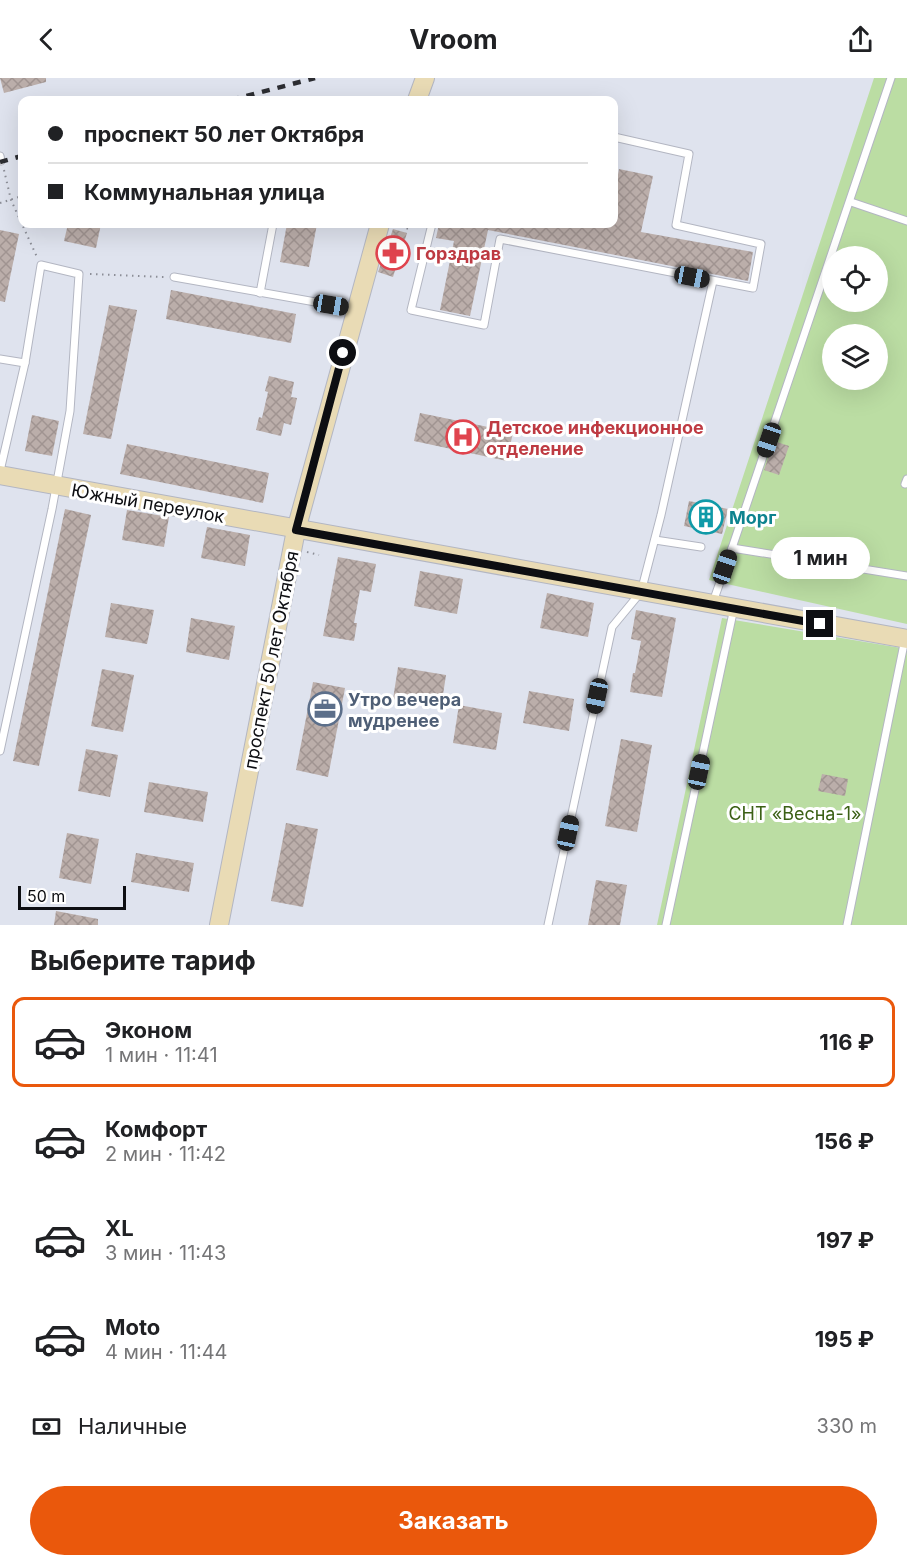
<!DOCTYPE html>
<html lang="ru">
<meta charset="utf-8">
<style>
body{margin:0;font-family:Inter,sans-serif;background:#f2f2f2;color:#202124;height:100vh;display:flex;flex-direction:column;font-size:22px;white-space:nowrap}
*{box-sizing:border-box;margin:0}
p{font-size:20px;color:#757577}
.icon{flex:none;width:33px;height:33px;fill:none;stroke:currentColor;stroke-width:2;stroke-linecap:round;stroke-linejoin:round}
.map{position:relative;height:847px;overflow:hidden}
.panel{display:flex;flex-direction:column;background:#fff;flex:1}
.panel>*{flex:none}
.banner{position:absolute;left:18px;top:18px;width:600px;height:132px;border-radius:12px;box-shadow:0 6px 24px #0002;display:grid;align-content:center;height:132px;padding:0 30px;background:#fff}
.buttons{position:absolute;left:822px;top:168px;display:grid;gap:12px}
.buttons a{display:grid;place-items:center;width:66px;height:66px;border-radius:50%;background:#fff;box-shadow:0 6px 24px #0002;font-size:30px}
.scale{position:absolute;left:18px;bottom:15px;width:108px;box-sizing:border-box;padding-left:6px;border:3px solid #0d0e12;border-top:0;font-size:16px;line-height:21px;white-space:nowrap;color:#0d0e12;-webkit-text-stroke:4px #fff;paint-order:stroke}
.end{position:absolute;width:27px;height:27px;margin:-14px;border:8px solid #0d0e12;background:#fff;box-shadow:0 0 0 3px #fff}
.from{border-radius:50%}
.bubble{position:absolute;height:42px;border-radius:21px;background:#fff;box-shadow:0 6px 24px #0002;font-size:20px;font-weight:700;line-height:42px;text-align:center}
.car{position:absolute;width:18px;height:36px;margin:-18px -9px;border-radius:8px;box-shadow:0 0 4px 2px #0007;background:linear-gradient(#222 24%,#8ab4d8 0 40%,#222 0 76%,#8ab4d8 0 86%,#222 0)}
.banner b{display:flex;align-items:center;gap:21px;height:57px;font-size:22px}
.banner b+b{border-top:2px solid #e0e0e0}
.banner i{width:15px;height:15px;background:#202124}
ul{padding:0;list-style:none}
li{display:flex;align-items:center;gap:18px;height:90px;margin:0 12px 9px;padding:0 18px;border:3px solid transparent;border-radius:12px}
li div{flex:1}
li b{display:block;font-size:22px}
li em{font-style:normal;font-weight:700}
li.on{border-color:#ea580c}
li>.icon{width:54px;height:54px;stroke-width:1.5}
h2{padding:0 30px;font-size:27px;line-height:72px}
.pay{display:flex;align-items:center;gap:15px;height:66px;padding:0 30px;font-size:22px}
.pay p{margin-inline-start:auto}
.primary-button{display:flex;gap:12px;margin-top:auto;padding:12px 30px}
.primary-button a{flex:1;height:69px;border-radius:36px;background:#ea580c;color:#fff;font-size:24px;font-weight:700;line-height:69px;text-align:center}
header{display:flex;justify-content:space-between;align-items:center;height:78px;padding:0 30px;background:#fff;font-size:27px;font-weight:700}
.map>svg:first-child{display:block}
.garden{fill:#bbdda3;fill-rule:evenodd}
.building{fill:url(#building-cross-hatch)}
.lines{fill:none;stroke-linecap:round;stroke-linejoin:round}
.lane-casing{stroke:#b3b6c2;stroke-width:9}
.secondary-casing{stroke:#b3b6c2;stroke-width:20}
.path{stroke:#8c8e97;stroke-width:2;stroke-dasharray:1.5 4.5;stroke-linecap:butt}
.lane{stroke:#fff;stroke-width:7}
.secondary{stroke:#e9dbb5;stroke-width:18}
.rail{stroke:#2c2d32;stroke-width:4.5;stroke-dasharray:8 8;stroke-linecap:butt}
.route{stroke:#0d0e12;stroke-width:8}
.labels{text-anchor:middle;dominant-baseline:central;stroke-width:6;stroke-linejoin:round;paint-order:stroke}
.health-label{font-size:18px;font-weight:bold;fill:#be3a42;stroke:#fff;text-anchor:start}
.street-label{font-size:18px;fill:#0d0e12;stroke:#fff}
.culture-label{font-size:18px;font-weight:bold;fill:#0d838f;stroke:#fff;text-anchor:start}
.service-label{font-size:18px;font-weight:bold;fill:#4e5e75;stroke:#fff;text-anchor:start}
.park-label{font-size:18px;fill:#3b6015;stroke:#fff}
</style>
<header><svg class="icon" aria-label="back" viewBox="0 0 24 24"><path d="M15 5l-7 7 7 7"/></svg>Vroom<svg class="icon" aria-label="share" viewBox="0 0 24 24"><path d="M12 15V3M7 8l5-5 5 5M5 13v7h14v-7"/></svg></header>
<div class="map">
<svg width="907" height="847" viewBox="0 0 907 847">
<defs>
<pattern id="building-cross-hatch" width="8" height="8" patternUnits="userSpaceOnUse" patternTransform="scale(1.5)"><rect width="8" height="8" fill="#bbaeaa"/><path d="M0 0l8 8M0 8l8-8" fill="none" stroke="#a09491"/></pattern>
</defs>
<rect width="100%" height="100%" fill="#dfe3ee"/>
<!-- garden -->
<g class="garden">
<path d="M874 0H907V546L709 502ZM832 178H878V224H832ZM832 256H878V302H832Z"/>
<path d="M722 540 907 571V847H657Z"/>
</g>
<!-- building -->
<g class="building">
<path d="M0 0H46V4L4 15Z"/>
<path d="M619 91 653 98 641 154 753 174 748 203 488 152 470 238 440 232 454 163 436 160 439 146H614V119Z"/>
<path d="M68 146H101L96 170 64 163Z"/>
<path d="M287 146H317L309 189 280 184Z"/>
<path d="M393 151 407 155 393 199 378 194Z"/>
<path d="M0 152 19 156 5 224 0 223Z"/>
<path d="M171 212 296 236 291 265 166 241Z"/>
<path d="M109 227 137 232 111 361 83 356Z"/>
<path d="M269 298 294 304 291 319 297 320 291 347 284 345 281 358 256 352 259 339 262 340 268 314 265 313Z"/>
<path d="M420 335 513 354 507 383 414 363Z"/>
<path d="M32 337 59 343 52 378 25 373Z"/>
<path d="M774 363 789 368 779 397 764 392Z"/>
<path d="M127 366 269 395 263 425 120 396Z"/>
<path d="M689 423 728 431 722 456 684 448Z"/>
<path d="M65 431 91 437 39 688 13 683Z"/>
<path d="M127 432 169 439 164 469 122 462Z"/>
<path d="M207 449 250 457 245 488 201 480Z"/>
<path d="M338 479 376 486 371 514 360 512 354 545H357L354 563 323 558Z"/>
<path d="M420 493 463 501 457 536 414 528Z"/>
<path d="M547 515 594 525 588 559 540 550Z"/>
<path d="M111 525 154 532 147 566 105 559Z"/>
<path d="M636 532 676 540 662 619 630 614 633 595H635L641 563 631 561Z"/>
<path d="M191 540 235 548 229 582 186 574Z"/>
<path d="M398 589 446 597 441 630 393 621Z"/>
<path d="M102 591 134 597 123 654 91 648Z"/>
<path d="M313 604 345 610 328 699 296 692Z"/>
<path d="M529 613 574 621 569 653 523 645Z"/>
<path d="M459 627 502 635 496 672 453 665Z"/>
<path d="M621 661 652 667 637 754 605 748Z"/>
<path d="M86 671 118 677 110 719 78 713Z"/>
<path d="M822 696 848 701 845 718 818 713Z"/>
<path d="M149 704 208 714 203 744 144 734Z"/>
<path d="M286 745 318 751 303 829 271 823Z"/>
<path d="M67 755 99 761 91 806 59 800Z"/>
<path d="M136 775 194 785 189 814 131 804Z"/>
<path d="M596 802 627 807 620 847H588Z"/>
<path d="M56 833 98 841V847H54Z"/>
</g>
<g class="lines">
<defs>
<g id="lane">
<path d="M0 78 1 83"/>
<path d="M851 124 907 143"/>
<path d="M432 146 411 232 484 247 500 161 753 210 761 166 676 147 689 76 614 59"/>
<path d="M174 199 355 231"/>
<path d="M260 215 273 146"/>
<path d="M0 281 25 285"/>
<path d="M0 393 25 285 41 187 79 196 70 333 52 431 0 673"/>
<path d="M905 406 907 401"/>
<path d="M655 462 701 469"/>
<path d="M732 470 891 0"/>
<path d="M713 524 732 470 907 498"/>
<path d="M548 847 612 549 641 514 661 437 713 203"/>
<path d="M666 847 734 530"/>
<path d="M847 847 905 561"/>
</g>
<g id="secondary">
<path d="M417 22 425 0"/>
<path d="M0 397 907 561"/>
<path d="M219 847 296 452 380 146"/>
</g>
</defs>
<!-- lane casing -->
<use href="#lane" class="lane-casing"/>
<!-- secondary casing -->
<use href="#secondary" class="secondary-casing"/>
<!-- path -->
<g class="path">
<path d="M4 92 11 122 37 179"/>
<path d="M0 125 22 118"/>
<path d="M395 147 412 152"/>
<path d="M90 196 165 199"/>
<path d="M307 474 319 477"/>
</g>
<!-- lane -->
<use href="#lane" class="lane"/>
<!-- secondary -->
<use href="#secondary" class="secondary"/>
<!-- rail -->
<g class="rail">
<path d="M231 22 315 0"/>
<path d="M0 84 22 78"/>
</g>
</g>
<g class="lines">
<!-- route -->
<path class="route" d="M343 275 296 452 820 546"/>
</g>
<!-- icons -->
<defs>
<symbol id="pharmacy-ring" viewBox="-11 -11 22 22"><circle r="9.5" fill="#fff" stroke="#e0444e" stroke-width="1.5"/><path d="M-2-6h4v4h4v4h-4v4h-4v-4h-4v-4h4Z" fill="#e0444e"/></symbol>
<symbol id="hospital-ring" viewBox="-11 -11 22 22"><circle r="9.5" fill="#fff" stroke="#e0444e" stroke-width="1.5"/><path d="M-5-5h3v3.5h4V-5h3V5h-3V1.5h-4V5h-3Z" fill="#e0444e"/></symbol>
<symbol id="building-ring" viewBox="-11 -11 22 22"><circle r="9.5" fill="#fff" stroke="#0f9aa8" stroke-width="1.5"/><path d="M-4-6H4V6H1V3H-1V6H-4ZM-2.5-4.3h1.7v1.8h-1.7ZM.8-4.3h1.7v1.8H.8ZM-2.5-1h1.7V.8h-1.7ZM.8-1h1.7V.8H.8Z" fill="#0f9aa8"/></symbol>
<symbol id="office-ring" viewBox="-11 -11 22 22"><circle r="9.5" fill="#fff" stroke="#5c6f8a" stroke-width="1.5"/><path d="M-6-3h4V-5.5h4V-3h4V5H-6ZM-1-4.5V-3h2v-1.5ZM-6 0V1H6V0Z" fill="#5c6f8a"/></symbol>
</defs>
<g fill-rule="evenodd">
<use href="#pharmacy-ring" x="374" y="156" width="38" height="38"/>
<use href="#hospital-ring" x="444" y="340" width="38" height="38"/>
<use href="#building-ring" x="687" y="420" width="38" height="38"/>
<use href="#office-ring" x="306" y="612" width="38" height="38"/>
</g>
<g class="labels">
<!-- health labels -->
<g class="health-label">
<text x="416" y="175">Горздрав</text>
<text x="486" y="349">Детское инфекционное<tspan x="486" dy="21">отделение</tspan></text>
</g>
<!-- street labels -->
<g class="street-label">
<text transform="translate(148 425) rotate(10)">Южный переулок</text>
<text transform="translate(271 582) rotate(-79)">проспект 50 лет Октября</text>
</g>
<!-- culture labels -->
<g class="culture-label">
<text x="729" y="439">Морг</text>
</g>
<!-- service labels -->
<g class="service-label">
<text x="348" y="621">Утро вечера<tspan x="348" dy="21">мудренее</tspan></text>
</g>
<!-- park labels -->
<g class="park-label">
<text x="795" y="735">СНТ «Весна-1»</text>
</g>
</g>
</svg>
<div class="buttons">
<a><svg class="icon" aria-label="locate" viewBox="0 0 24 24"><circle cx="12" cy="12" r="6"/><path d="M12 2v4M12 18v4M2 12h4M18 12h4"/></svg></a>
<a><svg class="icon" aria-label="layers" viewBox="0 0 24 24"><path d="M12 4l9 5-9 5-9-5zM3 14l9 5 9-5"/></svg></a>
</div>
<div class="scale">50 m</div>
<i class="end from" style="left:343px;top:275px"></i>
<i class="end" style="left:820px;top:546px"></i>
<div class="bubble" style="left:771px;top:459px;width:99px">1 мин</div>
<i class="car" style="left:692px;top:199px;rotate:101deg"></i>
<i class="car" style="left:331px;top:227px;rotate:100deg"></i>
<i class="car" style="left:769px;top:362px;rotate:199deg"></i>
<i class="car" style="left:725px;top:489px;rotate:19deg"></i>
<i class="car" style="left:597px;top:618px;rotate:192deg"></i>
<i class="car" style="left:699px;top:694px;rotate:12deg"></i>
<i class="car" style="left:568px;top:755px;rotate:12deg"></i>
<div class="banner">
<b><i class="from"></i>проспект 50 лет Октября</b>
<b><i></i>Коммунальная улица</b>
</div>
</div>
<section class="panel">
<h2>Выберите тариф</h2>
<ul>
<li class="on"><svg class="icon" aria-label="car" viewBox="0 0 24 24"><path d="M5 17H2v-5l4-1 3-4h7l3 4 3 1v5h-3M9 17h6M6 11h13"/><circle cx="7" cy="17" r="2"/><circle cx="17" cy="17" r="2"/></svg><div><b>Эконом</b><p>1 мин · 11:41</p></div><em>116 ₽</em></li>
<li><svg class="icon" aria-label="car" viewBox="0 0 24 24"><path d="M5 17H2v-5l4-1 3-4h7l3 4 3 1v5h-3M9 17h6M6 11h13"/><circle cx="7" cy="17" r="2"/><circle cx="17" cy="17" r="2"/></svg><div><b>Комфорт</b><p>2 мин · 11:42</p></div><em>156 ₽</em></li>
<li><svg class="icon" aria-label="car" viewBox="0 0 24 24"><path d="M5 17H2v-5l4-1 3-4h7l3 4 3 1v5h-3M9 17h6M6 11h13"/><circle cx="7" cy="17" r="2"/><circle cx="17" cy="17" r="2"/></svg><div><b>XL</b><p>3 мин · 11:43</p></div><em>197 ₽</em></li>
<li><svg class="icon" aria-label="car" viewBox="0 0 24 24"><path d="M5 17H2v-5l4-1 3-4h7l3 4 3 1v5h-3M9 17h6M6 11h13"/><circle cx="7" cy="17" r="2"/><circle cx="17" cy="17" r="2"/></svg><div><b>Moto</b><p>4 мин · 11:44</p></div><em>195 ₽</em></li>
</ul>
<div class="pay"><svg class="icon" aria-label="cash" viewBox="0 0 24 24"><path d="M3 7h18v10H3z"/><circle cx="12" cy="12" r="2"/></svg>Наличные<p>330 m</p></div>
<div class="primary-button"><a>Заказать</a></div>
</section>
